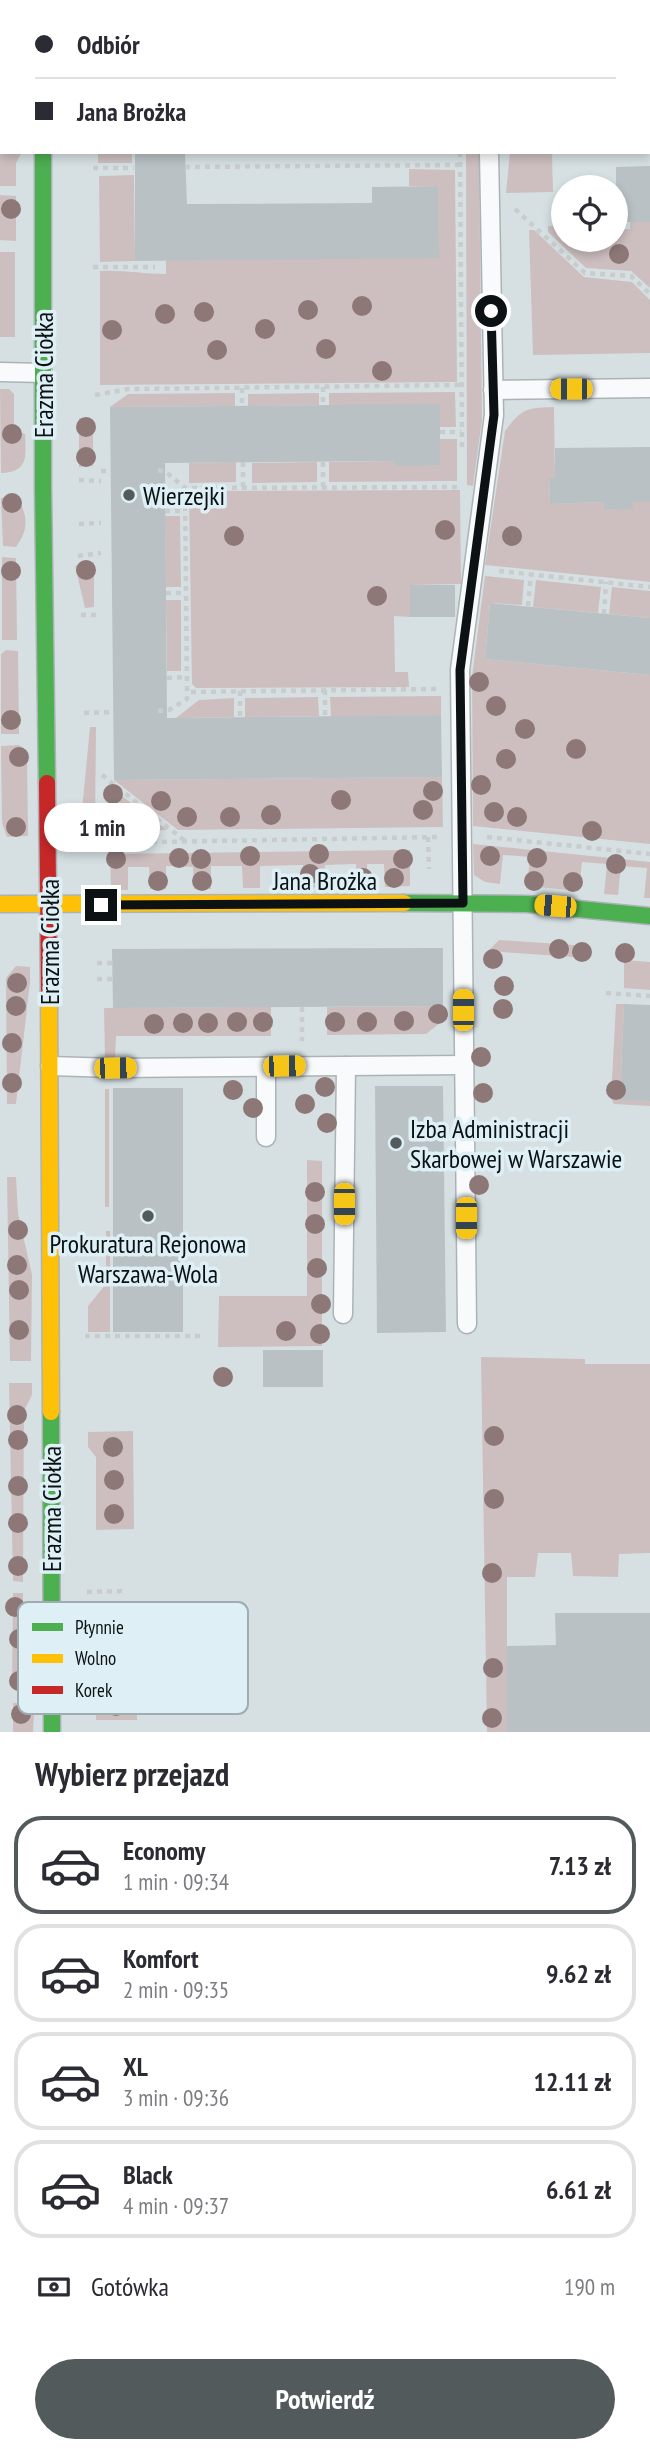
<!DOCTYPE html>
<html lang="pl">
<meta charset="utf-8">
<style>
body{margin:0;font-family:"PT Sans Narrow",sans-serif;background:#f7f7f7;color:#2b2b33;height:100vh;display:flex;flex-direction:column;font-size:26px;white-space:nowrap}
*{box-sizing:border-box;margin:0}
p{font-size:23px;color:#7c7c81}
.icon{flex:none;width:38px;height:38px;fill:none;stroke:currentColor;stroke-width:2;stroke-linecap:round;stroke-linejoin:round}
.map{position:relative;height:1732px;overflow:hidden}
.drawer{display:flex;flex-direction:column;background:#fff;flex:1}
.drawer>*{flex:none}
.guide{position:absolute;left:0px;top:0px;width:651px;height:154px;box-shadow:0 4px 10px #0003;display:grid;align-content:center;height:154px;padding:0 35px;background:#fff}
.controls{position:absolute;left:551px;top:175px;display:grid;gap:14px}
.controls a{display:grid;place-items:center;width:77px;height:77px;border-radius:50%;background:#fff;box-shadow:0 4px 10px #0003;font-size:35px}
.end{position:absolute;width:32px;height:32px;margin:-16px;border:9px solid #0c1214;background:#fff;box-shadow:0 0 0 4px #fff}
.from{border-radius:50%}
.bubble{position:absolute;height:49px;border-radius:24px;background:#fff;box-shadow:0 4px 10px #0003;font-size:23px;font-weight:700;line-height:49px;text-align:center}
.car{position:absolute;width:21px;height:42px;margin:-21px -10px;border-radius:9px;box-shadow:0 0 5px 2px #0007;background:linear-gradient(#f5c518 24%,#345 0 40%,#f5c518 0 76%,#345 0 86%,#f5c518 0)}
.guide b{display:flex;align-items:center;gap:24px;height:66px;font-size:26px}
.guide b+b{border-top:2px solid #e1e1e2}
.guide i{width:18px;height:18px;background:#2b2b33}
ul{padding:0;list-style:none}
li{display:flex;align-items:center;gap:21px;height:98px;margin:0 14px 10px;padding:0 21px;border:4px solid #e1e1e2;border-radius:28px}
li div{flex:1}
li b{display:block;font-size:26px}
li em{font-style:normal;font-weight:700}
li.active{border-color:#535a5c}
li>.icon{width:63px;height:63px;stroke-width:1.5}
h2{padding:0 35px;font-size:32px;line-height:84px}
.pay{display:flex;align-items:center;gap:18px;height:77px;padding:0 35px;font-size:26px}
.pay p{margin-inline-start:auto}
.action{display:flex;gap:14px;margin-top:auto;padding:14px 35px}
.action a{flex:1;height:80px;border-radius:42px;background:#535a5c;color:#fff;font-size:28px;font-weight:700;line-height:80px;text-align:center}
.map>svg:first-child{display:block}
.green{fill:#cdbfbf}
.building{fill:#b9c1c4}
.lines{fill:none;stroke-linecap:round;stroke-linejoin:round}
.lane-casing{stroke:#acb3b6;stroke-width:21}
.street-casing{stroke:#acb3b6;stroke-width:38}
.fast-casing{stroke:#acb3b6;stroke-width:19}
.slow-casing{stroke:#acb3b6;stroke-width:19}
.jam-casing{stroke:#acb3b6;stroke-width:19}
.path{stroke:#c9cccd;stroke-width:4.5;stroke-dasharray:5 5;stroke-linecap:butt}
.lane{stroke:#f9fafb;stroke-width:18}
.street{stroke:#f9fafb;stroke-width:35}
.fast{stroke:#4caf50;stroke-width:16}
.slow{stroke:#ffc107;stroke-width:16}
.jam{stroke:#c62828;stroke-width:16}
.tree{fill:#8d7777}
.route{stroke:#0c1214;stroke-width:9}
.poi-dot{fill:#535a5c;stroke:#def0f6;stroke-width:2.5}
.labels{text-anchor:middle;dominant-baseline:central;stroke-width:7;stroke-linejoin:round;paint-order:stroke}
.street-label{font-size:26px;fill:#0c1214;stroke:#def0f6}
.poi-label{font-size:26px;fill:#0c1214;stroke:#def0f6;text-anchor:start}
.key{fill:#def0f6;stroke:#9fadb2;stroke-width:2}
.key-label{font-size:19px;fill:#0c1214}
</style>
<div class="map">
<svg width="650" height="1732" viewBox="0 0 650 1732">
<rect width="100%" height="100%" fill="#d6e0e3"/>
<!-- green -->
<g class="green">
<path d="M0 115 2 152H22L16 163V186H0Z"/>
<rect x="98" y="152" width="34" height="11"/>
<path d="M466 152H479L482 420 473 486 467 485Z"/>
<path d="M510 152H552L553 192 506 193Z"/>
<path d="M409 169 455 170 457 382 100 385V271C123 270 143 274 166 274V260L438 186H409Z"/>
<path d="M134 175 135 261 100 262 99 176Z"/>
<path d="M0 195 16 196V241L0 240Z"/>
<path d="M630 222H650V288L631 271 586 268 548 232V226H563L564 240H616V230L630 229Z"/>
<path d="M529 230H534L584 277 632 282 650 300V353L533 355Z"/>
<rect x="0" y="252" width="15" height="85"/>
<path d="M0 389H9L14 394V430L25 434C26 456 29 472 1 473Z"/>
<path d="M455 392 456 427H440V405H329V393Z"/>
<path d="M235 393V406L110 407 128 394Z"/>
<path d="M319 393V405L248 406V394Z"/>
<path d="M554 407 555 478H549L550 504 604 502V510L632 508V502H650V582L485 565 505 431C522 408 527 408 554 407Z"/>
<path d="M79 418 93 419V466L79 467Z"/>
<path d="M440 439H457V481L329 482V462L395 461 440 465Z"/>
<path d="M236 462V482L189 483V463Z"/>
<path d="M317 462V482L252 483V463Z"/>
<path d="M460 490 461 584 410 585V617L394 616 395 672H408L409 687 196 688 192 684 189 496 192 491Z"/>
<path d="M1 498H18C28 518 29 528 16 547L3 546Z"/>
<path d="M165 516H180L181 587H166Z"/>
<path d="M2 557 16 558 17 640H2Z"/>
<path d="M94 562V607L85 608 75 566Z"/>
<path d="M485 576 524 580 522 605 490 603 485 659 650 675V844L473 826 472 677Z"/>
<path d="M536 580 601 587 598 613 533 607Z"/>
<path d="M612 587 650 591V618L609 614Z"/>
<path d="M166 600H181V671H167Z"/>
<path d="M6 650 18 651 19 734H1V654Z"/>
<path d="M441 696V715L331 717 330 697Z"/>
<path d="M318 697 319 716 245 717V698Z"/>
<path d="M234 698V717L176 718 199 700Z"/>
<path d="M90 727H96L95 831H80Z"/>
<path d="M19 745 27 751 28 836 7 837 2 823 1 746Z"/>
<path d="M442 777 443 827 178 830 114 780Z"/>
<path d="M110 787 167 830 112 831Z"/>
<path d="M473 844 650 862V898H644L647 868 621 866 618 895 604 894 607 864 582 862 579 891 527 886 530 857 503 855 500 884 485 882 474 875Z"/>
<path d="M410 850V886L385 887 384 864H367V887H357L356 864 325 865V887L304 888 303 865 260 866V888H243L242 866H211V889H194L193 867 166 866V889H150L149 867H128V890H111L110 854Z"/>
<path d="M499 940 588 946V958L488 951Z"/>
<path d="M624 960 650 962V990L624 988Z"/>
<path d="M16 966 30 967V982L16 1104H7L6 978Z"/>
<path d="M616 1004H624L620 1099 650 1101V1106L614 1104 611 1098Z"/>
<path d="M443 1006 440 1023 426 1034 327 1035V1007Z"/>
<path d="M271 1007V1036H116L115 1060H105L104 1008Z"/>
<rect x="105" y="1089" width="4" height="118"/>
<path d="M307 1160 322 1161V1346L218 1347 219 1296H307Z"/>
<path d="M7 1177H16L18 1213 32 1275 31 1361H10Z"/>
<path d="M106 1231H110V1332H88V1306L106 1284Z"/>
<path d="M481 1357 585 1359V1364H650V1553L619 1554 618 1577 573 1576 571 1553H538L535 1577H507V1732H487Z"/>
<path d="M9 1383H32V1395L24 1411 23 1582 13 1581Z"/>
<path d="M133 1431 134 1529 96 1530V1457L88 1447V1432Z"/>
<path d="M13 1593H23L24 1691H16L12 1686Z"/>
<path d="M94 1620H135L137 1720H96Z"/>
<path d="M13 1703H24L34 1716 33 1732H13Z"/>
</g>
<!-- building -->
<g class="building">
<path d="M135 152H185L187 204 372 203V187L438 186 439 258 135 261Z"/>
<path d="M650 166V222H616V167Z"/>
<path d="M440 404V465L395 466V461L165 463 167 718 441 715 442 777 114 780 110 407Z"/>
<path d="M650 447V502H632L633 509 604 510V502L550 504 549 478H555V448Z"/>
<rect x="410" y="585" width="45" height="32"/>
<path d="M490 603 650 618V675L485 659Z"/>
<path d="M443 948V1006L113 1008 112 949Z"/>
<path d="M624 1004 650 1005V1101L620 1100Z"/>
<path d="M375 1086H443L446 1332 377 1333Z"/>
<rect x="113" y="1088" width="70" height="244"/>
<rect x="263" y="1350" width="60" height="37"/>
<path d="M555 1613H650V1732H507V1646L556 1645Z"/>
</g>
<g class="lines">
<defs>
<g id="lane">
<path d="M0 104H2"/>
<path d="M649 108H650"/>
<path d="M0 372 43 373"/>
<path d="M493 390 650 388"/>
<path d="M50 1066 115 1068 464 1065"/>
<path d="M266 1067V1137"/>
<path d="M343 1314 346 1066"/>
<path d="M467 1324 460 670 494 415 489 152"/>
</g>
<g id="street">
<path d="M42 0V2"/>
<path d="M0 57H2"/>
</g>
<g id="fast">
<path d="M43 152V487L47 783"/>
<path d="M404 903 527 904 650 916"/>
<path d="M51 1412 52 1732"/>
</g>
<g id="slow">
<path d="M0 904 404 903"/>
<path d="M49 991 51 1412"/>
</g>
<path id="jam" d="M47 783 49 991"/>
</defs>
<!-- lane casing -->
<use href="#lane" class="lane-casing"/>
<!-- street casing -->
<use href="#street" class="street-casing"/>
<!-- fast casing -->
<use href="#fast" class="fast-casing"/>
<!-- slow casing -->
<use href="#slow" class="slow-casing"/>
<!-- jam casing -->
<use href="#jam" class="jam-casing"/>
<!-- path -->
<g class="path">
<path d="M227 0V2"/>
<path d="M460 152 462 449"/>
<path d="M185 167 459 165"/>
<path d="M93 168H134"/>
<path d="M515 209 585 273 631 276 650 294"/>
<path d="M93 267H155"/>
<path d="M323 387V405"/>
<path d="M242 388V406"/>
<path d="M95 395 128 389 461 385"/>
<path d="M440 432H461"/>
<path d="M243 462V487"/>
<path d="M323 462V487"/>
<path d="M158 470 166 472 185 488"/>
<path d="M101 471H111"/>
<path d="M79 480 101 481"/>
<path d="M165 511H185"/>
<path d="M79 524 101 523"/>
<path d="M78 556 101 553"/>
<path d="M499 571 650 587"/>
<path d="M166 593H186"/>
<path d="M528 606 531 574"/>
<path d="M604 614 606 582"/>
<path d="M81 615H101"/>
<path d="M167 678 187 677"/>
<path d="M436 689 187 692 185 488 462 487"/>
<path d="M325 690V716"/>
<path d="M240 691V717"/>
<path d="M158 711 169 710 187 699V692"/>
<path d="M84 713 113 712"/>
<path d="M102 775 185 841"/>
<path d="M428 837 429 869"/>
<path d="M487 837 650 854"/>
<path d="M102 843 437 837"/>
<path d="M97 963H112"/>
<path d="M97 979H112"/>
<path d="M606 993 650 996"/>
<path d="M302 1007V1041"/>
<path d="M85 1336H203"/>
<path d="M87 1592 125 1591"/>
</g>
<!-- lane -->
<use href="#lane" class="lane"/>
<!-- street -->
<use href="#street" class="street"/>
<!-- fast -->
<use href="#fast" class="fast"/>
<!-- slow -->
<use href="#slow" class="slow"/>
<!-- jam -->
<use href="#jam" class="jam"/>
</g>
<!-- trees -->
<g class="tree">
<circle cx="11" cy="209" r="10"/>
<circle cx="619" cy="254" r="10"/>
<circle cx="362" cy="306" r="10"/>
<circle cx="308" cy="310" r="10"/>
<circle cx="204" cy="312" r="10"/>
<circle cx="165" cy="314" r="10"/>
<circle cx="265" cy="329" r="10"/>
<circle cx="112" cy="330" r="10"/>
<circle cx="326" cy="349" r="10"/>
<circle cx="217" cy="350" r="10"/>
<circle cx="382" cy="371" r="10"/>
<circle cx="86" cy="427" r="10"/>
<circle cx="12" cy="434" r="10"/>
<circle cx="86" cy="457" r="10"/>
<circle cx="12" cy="503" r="10"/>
<circle cx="445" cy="530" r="10"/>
<circle cx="234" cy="536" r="10"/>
<circle cx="512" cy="536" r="10"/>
<circle cx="86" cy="570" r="10"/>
<circle cx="11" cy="571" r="10"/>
<circle cx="377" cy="596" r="10"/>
<circle cx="479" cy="682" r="10"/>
<circle cx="496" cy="706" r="10"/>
<circle cx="11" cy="720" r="10"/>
<circle cx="525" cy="729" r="10"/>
<circle cx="576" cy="749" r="10"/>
<circle cx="19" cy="757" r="10"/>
<circle cx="506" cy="759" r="10"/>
<circle cx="481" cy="785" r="10"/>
<circle cx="433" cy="791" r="10"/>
<circle cx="113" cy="794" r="10"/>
<circle cx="341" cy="800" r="10"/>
<circle cx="161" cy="801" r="10"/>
<circle cx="423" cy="810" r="10"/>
<circle cx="494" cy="812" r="10"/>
<circle cx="271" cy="815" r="10"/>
<circle cx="187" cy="817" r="10"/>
<circle cx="230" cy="817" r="10"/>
<circle cx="517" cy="817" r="10"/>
<circle cx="16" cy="827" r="10"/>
<circle cx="592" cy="831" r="10"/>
<circle cx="319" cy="854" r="10"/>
<circle cx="250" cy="856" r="10"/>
<circle cx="490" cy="856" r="10"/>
<circle cx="179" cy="858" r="10"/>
<circle cx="537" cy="858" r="10"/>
<circle cx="116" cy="859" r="10"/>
<circle cx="201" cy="859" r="10"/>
<circle cx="403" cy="859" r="10"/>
<circle cx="616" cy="864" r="10"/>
<circle cx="310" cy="874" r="10"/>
<circle cx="363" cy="878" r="10"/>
<circle cx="394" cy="878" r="10"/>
<circle cx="158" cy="881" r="10"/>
<circle cx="202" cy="881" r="10"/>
<circle cx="534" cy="881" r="10"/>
<circle cx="573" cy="882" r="10"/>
<circle cx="559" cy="949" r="10"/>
<circle cx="582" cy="952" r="10"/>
<circle cx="625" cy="953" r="10"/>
<circle cx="493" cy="959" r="10"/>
<circle cx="17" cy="983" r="10"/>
<circle cx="504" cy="986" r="10"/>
<circle cx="16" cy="1006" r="10"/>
<circle cx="503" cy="1009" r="10"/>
<circle cx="438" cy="1014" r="10"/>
<circle cx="404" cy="1021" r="10"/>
<circle cx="237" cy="1022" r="10"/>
<circle cx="263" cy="1022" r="10"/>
<circle cx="335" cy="1022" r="10"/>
<circle cx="367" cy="1022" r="10"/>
<circle cx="183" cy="1023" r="10"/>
<circle cx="208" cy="1023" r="10"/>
<circle cx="154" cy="1024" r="10"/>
<circle cx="12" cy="1043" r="10"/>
<circle cx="481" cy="1057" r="10"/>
<circle cx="12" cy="1083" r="10"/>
<circle cx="325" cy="1087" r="10"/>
<circle cx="233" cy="1090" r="10"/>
<circle cx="616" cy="1090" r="10"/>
<circle cx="483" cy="1093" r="10"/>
<circle cx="305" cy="1104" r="10"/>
<circle cx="253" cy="1108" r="10"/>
<circle cx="327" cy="1123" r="10"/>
<circle cx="479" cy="1185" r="10"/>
<circle cx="315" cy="1192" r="10"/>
<circle cx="315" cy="1224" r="10"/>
<circle cx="18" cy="1230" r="10"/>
<circle cx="17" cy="1265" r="10"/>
<circle cx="317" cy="1268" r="10"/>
<circle cx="19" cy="1290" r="10"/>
<circle cx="321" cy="1304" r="10"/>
<circle cx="19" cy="1330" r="10"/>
<circle cx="286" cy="1331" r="10"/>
<circle cx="320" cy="1334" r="10"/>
<circle cx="223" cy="1377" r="10"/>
<circle cx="17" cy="1415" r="10"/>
<circle cx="494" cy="1436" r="10"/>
<circle cx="18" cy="1440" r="10"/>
<circle cx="113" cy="1447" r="10"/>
<circle cx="114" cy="1480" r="10"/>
<circle cx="18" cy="1486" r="10"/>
<circle cx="494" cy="1499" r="10"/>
<circle cx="114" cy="1514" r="10"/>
<circle cx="18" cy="1523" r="10"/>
<circle cx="18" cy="1566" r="10"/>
<circle cx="492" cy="1573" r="10"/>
<circle cx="15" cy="1607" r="10"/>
<circle cx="19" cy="1639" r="10"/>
<circle cx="493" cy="1668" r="10"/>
<circle cx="19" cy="1681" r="10"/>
<circle cx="116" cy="1706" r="10"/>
<circle cx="21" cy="1714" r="10"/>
<circle cx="492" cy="1718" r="10"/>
</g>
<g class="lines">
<!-- route -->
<path class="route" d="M101 905 463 903 460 670 494 415 491 311"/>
</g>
<!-- markers -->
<g class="poi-dot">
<circle cx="129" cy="495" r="7"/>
<circle cx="396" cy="1143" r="7"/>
<circle cx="148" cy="1216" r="7"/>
</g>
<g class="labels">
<!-- street labels -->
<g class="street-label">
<text transform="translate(43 375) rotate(-90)">Erazma Ciołka</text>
<text x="325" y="880">Jana Brożka</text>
<text transform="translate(49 942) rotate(-90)">Erazma Ciołka</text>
<text transform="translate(51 1509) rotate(-90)">Erazma Ciołka</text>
</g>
<!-- poi labels -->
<g class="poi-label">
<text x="143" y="495">Wierzejki</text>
<text x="410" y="1128">Izba Administracji<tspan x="410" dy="30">Skarbowej w Warszawie</tspan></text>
<text x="148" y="1243" text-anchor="middle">Prokuratura Rejonowa<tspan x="148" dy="30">Warszawa-Wola</tspan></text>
</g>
</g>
<!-- legend -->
<rect x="18" y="1602" width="230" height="112" rx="10" class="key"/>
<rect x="32" y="1623" width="31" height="8" fill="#4caf50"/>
<rect x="32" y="1654" width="31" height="9" fill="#ffc107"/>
<rect x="32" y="1686" width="31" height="8" fill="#c62828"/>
<g class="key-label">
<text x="75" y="1634">Płynnie</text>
<text x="75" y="1665">Wolno</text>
<text x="75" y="1697">Korek</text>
</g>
</svg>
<div class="controls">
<a><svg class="icon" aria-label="locate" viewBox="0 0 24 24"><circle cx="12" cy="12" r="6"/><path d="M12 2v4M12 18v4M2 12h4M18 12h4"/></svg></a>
</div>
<i class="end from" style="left:491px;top:311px"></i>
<i class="end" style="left:101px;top:905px"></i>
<div class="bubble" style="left:44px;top:803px;width:116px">1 min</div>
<i class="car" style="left:571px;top:389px;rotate:270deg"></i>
<i class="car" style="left:555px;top:906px;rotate:275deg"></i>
<i class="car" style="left:463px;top:1010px;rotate:0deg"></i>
<i class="car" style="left:284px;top:1066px;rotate:89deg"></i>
<i class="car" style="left:115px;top:1068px;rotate:89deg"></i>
<i class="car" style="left:344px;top:1204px;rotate:180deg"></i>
<i class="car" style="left:466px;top:1218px;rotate:180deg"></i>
<div class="guide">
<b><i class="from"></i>Odbiór</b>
<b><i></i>Jana Brożka</b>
</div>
</div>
<section class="drawer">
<h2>Wybierz przejazd</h2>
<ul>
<li class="active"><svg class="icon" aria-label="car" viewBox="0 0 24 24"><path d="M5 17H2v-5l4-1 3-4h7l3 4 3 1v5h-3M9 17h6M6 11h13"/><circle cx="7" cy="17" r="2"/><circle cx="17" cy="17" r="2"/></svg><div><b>Economy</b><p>1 min · 09:34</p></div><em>7.13 zł</em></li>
<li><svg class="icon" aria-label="car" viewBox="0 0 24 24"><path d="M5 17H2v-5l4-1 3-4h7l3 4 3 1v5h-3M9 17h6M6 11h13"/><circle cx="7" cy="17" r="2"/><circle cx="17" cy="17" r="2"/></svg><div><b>Komfort</b><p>2 min · 09:35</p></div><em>9.62 zł</em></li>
<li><svg class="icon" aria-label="car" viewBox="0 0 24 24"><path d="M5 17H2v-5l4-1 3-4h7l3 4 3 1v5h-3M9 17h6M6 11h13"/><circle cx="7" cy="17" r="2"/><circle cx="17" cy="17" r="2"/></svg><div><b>XL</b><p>3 min · 09:36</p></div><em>12.11 zł</em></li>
<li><svg class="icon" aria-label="car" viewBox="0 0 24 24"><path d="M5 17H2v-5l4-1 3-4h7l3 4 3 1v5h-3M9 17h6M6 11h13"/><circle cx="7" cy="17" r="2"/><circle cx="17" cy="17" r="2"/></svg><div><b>Black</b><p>4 min · 09:37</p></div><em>6.61 zł</em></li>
</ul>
<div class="pay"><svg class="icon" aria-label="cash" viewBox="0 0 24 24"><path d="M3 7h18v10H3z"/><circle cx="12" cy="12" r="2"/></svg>Gotówka<p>190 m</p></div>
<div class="action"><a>Potwierdź</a></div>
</section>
